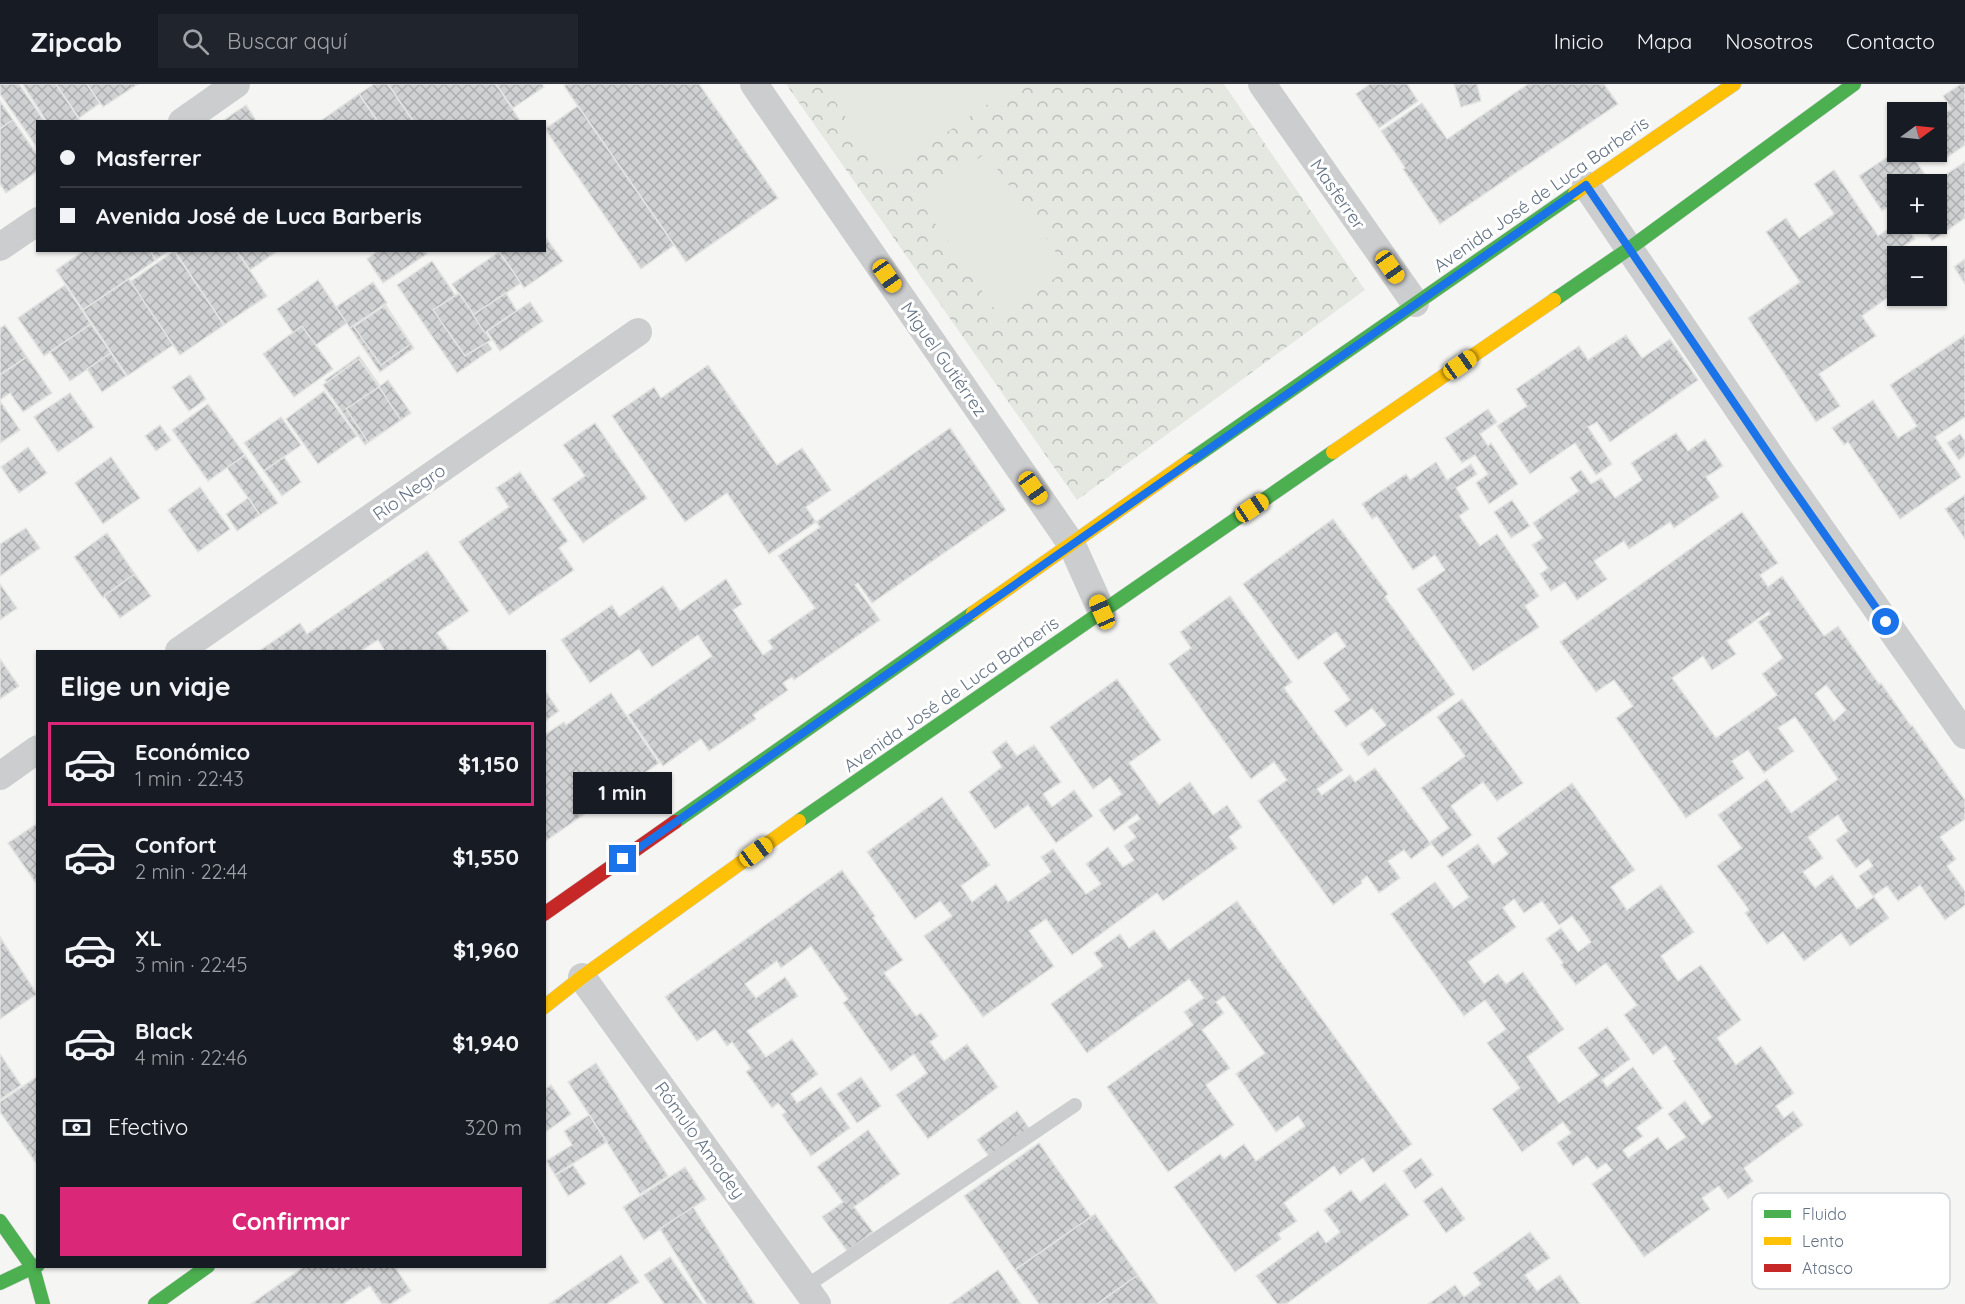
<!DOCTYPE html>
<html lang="es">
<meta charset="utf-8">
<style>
body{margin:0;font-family:Quicksand,sans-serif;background:#20242c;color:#f1f3f6;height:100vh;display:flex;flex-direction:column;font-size:22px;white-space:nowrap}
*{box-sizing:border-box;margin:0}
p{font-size:20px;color:#9ea1a6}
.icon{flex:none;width:33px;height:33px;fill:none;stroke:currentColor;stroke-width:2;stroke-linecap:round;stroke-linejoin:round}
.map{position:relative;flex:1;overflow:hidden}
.drawer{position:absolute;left:36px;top:566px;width:510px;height:618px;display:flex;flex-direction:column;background:#171b24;border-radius:0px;box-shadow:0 2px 4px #0004}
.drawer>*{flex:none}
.banner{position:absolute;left:36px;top:36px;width:510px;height:132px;border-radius:0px;box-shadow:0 2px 4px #0004;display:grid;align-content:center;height:132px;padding:0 24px;background:#171b24}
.needle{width:39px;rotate:75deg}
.buttons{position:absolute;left:1887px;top:18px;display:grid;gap:12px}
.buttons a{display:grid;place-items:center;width:60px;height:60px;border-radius:0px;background:#171b24;box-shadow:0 2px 4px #0004;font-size:30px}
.end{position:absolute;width:27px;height:27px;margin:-14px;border:8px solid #1a73e8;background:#fff;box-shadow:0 0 0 3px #fff}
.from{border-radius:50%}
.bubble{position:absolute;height:42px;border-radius:0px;background:#171b24;box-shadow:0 2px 4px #0004;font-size:20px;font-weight:700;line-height:42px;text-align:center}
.car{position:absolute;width:18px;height:36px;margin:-18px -9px;border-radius:8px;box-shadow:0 0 4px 2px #0007;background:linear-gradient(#f5c518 24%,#345 0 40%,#f5c518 0 76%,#345 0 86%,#f5c518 0)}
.banner b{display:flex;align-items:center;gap:21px;height:57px;font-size:22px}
.banner b+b{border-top:2px solid #363941}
.banner i{width:15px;height:15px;background:#f1f3f6}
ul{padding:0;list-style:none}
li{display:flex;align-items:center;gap:18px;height:84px;margin:0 12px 9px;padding:0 12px;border:3px solid transparent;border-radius:0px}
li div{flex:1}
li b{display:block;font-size:22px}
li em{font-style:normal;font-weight:700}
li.selected{border-color:#db2777}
li>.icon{width:54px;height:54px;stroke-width:1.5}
h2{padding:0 24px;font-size:27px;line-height:72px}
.pay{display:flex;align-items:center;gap:15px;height:66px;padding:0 24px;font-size:22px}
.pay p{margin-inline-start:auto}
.action{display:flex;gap:12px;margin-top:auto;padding:12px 24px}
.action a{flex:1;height:69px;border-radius:0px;background:#db2777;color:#fff;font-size:24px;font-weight:700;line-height:69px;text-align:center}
header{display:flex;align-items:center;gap:36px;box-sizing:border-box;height:84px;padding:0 30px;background:#171b24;border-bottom:2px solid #363941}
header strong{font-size:28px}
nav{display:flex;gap:33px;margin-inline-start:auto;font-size:21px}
.search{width:420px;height:54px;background:#20242c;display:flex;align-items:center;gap:15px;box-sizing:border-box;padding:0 21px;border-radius:0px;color:#9ea1a6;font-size:22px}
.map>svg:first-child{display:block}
.park{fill:url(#park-crowns)}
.pitch{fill:#e4e8e1}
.building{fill:url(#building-cross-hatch);stroke:#e4e4e3;stroke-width:1.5;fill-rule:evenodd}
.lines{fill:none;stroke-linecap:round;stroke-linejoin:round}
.fast-casing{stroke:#d1d3d3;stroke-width:15}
.slow-casing{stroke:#d1d3d3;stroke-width:15}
.jam-casing{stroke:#d1d3d3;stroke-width:15}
.lane{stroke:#cccdce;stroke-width:14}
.street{stroke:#cccdce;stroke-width:28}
.fast{stroke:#4caf50;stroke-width:14}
.slow{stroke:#ffc107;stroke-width:14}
.jam{stroke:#c62828;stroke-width:14}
.route{stroke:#1a73e8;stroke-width:8}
.labels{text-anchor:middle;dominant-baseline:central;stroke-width:6;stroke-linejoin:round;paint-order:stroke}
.street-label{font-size:18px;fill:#647384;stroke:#fff}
.key{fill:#fff;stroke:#d0d5da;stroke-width:1.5}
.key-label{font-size:16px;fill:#647384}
</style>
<header>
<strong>Zipcab</strong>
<div class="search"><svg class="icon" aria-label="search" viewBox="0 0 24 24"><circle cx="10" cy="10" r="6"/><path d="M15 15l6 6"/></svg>Buscar aquí</div>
<nav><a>Inicio</a><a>Mapa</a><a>Nosotros</a><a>Contacto</a></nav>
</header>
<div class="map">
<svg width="1965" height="1220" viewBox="0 0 1965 1220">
<defs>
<pattern id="park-crowns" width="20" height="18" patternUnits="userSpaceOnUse" patternTransform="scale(1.5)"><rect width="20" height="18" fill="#e4e8e1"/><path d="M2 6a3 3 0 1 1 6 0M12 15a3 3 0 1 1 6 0" fill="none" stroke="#bcc0bc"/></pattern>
<pattern id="building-cross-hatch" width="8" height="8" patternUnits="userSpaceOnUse" patternTransform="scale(1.5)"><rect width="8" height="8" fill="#d0d1d2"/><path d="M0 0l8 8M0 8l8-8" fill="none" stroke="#acaeb0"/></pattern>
</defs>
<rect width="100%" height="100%" fill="#f5f5f3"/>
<!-- park -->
<path class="park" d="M786 0H1224L1365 206 1077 416Z"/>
<!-- pitch -->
<g class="pitch">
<path d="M823 0H1017L885 91Z"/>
<path d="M986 69 1068 185 1000 233 919 116Z"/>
</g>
<!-- building -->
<g class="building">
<path d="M0 0H19L45 38H38L36 62 0 10Z"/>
<path d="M24 0H56L81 38H47L23 1Z"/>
<path d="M56 0H87L100 19 79 34Z"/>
<path d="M87 0H138L103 23Z"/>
<path d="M374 0H388L414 38H378L359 10Z"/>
<path d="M388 0H496L521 38H414Z"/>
<path d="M496 0H542L544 3 513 24Z"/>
<path d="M567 0H699L778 114 686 178 564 2Z"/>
<path d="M1370 0H1407L1418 17 1379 44 1356 10Z"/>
<path d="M1454 0H1477L1481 17 1461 23Z"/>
<path d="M1528 0H1604L1618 20 1440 140 1403 85 1405 84 1381 47 1422 19 1447 55Z"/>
<path d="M1961 0H1965V61L1946 74 1936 60V35L1951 25 1943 12Z"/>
<path d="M359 10 378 38H319Z"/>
<path d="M0 17 13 36 0 45Z"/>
<path d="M246 21 257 38H225L224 36Z"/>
<path d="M578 22 674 161 641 185 545 45Z"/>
<path d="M13 36 38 72V87L6 109 0 100V45Z"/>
<path d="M1898 66V68H1909L1929 96 1922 100H1898V117L1882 127 1859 92Z"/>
<path d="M1965 78V134L1932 157 1921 140H1936V100H1931Z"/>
<path d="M1834 86 1878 152 1898 138 1905 140 1915 155 1890 171 1898 182V206L1862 232 1876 252 1819 290 1840 322 1816 338 1748 234 1800 198 1766 148 1786 134 1799 154 1834 130 1814 100Z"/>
<path d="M544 151 563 177 524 204 498 166H544Z"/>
<path d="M85 166H150L156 176 83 226 56 186Z"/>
<path d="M150 166H170L156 176Z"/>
<path d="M174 166H236L267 212 224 241Z"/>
<path d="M236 166H279L250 186Z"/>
<path d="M379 166H425L427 170 383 199 367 175Z"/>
<path d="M174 167 224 241 180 271 130 198Z"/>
<path d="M499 168 521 199 473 231 452 200Z"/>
<path d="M1965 175V200L1954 183Z"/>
<path d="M432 177 492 265 457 289 397 201Z"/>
<path d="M129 195 173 261 127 292 83 226Z"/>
<path d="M318 196 347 239 306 268 277 225Z"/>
<path d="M373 198 387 219 350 244 336 223Z"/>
<path d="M65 201 91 240 44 272 18 234Z"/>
<path d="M459 209 491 256 465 272 433 226Z"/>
<path d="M506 209 517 227 485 249 473 231Z"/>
<path d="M530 218 543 237 500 267 487 247Z"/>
<path d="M385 220 414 264 380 288 350 244Z"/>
<path d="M384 222 411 260 381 281 354 243Z"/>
<path d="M91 240 111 269 70 297 50 268Z"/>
<path d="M5 241 27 273 0 291V244Z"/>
<path d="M302 242 333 285 294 313 263 270Z"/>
<path d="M1626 251 1642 274 1670 255 1698 296 1610 358 1597 338 1588 343 1612 380 1596 391 1575 359 1530 390 1497 342 1527 322 1516 305 1579 262 1588 276Z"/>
<path d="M1965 251V333L1935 353 1961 393 1900 435 1848 358 1844 361 1832 344 1873 316 1898 354 1917 342 1890 301Z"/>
<path d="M111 269 126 292 102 308 87 285Z"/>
<path d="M359 272 380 302 346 325 325 296Z"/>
<path d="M27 273 52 309 23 328 10 309 0 316V291Z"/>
<path d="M359 275 379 303 388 296 411 329 365 361 323 301Z"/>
<path d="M708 281 777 381 802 364 831 406 806 423 816 438 769 470 727 409 685 438 612 332 654 303 661 314Z"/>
<path d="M190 291 206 315 189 327 172 303Z"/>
<path d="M379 303 401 336 368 358 346 325Z"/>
<path d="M324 307 357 352 318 380 286 335Z"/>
<path d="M70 309 94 343 58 368 34 333Z"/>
<path d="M0 317 20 346 0 359Z"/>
<path d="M208 320 245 371 208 397 172 346Z"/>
<path d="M1488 325 1497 338 1480 350 1488 362 1491 359 1518 400 1489 420 1476 399 1488 390 1475 371 1462 379 1445 354Z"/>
<path d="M281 333 301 361 264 387 244 359Z"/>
<path d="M595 339 647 414 583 459 552 415 585 392 563 361Z"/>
<path d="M160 341 171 356 156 367 145 352Z"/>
<path d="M950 344 1006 426 872 519 858 499 855 501 880 536 794 596 792 593 783 599 788 606 753 631 756 635 709 667 701 655 663 682 628 631 712 572 698 551 652 583 639 565 590 599 561 556 612 521 619 533 663 502 680 527 726 495 742 520 733 526 763 571 773 564 768 557 815 524 778 472 820 443 816 438Z"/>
<path d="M1676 349 1688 367 1705 355 1723 382 1706 393 1719 413 1674 444 1670 438 1629 465 1624 457 1594 477 1607 495 1577 516 1565 498 1551 507 1540 490 1548 484 1532 461 1543 454 1533 439 1579 407 1570 394 1581 386 1591 400 1601 394 1615 414 1642 396 1631 379Z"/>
<path d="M1960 350 1965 357V371L1959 376 1947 359Z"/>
<path d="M28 363 47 389 19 409 1 383Z"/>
<path d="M245 371 278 419 260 431 227 384Z"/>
<path d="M111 373 140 414 103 440 75 399Z"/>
<path d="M284 373 301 398 282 412 264 387Z"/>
<path d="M1436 378 1447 396 1471 380 1477 390 1456 404 1469 425 1459 432 1480 462 1497 450 1539 512 1525 522 1539 543 1473 587 1417 505 1445 486 1435 471 1413 486 1377 432 1372 435 1362 420 1406 390 1410 396Z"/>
<path d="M520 388 568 457 559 464 574 486 509 531 459 458 509 423 496 404Z"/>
<path d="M200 403 230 445 198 468 168 426Z"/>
<path d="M1965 411V455L1945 425Z"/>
<path d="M248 414 260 431 237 447 226 430Z"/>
<path d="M1512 416 1530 442 1511 454 1494 428Z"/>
<path d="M1742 428 1778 479 1760 491 1768 503 1782 492 1824 552 1838 542 1879 600 1881 599 1911 642 1912 641 1965 716V735L1940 753 1956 775 1947 782 1965 807V821L1945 836 1920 801 1898 817 1887 802 1873 812 1859 792 1873 782 1868 775 1856 784 1836 756 1848 747 1838 731 1808 753 1823 774 1803 788 1815 804 1832 791 1857 825 1874 813 1889 834 1850 862 1841 849 1804 877 1783 848 1767 860 1745 829 1749 826 1717 782 1742 764 1718 731 1767 695 1791 729 1838 695 1795 633 1778 644 1794 667 1764 689 1748 666 1732 677 1744 694 1686 734 1616 634 1633 622 1614 596 1596 608 1560 558ZM1769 527 1770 530 1758 538 1783 574 1762 590 1777 611 1716 654 1672 594 1703 572 1712 586 1736 570 1727 557ZM1826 601 1846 626 1834 637 1815 610Z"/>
<path d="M1333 435 1388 510 1385 513 1455 610 1368 672 1360 660 1386 641 1372 624 1346 643 1334 627 1350 616 1323 579 1346 562 1336 548 1298 576 1243 500Z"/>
<path d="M26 444 40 464 0 492V460Z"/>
<path d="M107 449 135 490 103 514 74 473Z"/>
<path d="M427 467 469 527 437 549 450 567H385L378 556 361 567H259L300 539 307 550Z"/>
<path d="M135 490 151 512 120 534 104 512Z"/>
<path d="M0 500 17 524 0 536Z"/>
<path d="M1230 512 1292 598 1284 604 1343 686 1317 705 1322 711 1350 691 1355 698 1375 684 1431 760 1411 775 1404 766 1388 777 1400 794 1379 809 1367 792 1361 797 1362 799 1333 821 1258 717 1287 696 1274 678 1251 695 1169 580 1191 564 1180 548Z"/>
<path d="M0 575 19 602 0 615Z"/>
<path d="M1117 595 1161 656 1129 679 1159 721 1190 698 1213 731 1227 721 1242 743 1229 753 1237 764 1163 817 1157 809 1072 871 1046 835 1029 847 1054 882 983 933 924 852 952 832 940 817 915 835 867 768 942 713 990 781 961 802 972 818 996 800 1008 818 1051 788 1041 773 1053 765 1086 810 1101 800 1086 780 1108 763 1123 783 1134 776 1124 762 1136 753 1128 743 1140 735 1137 730 1114 747 1099 726 1122 710 1110 693 1093 705 1050 643Z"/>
<path d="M544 605 559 627 544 638Z"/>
<path d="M611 609 659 679 544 758V651L564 638 566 641Z"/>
<path d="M1462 615 1523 699 1497 717 1483 698 1451 722 1472 751 1442 773 1430 758 1449 744 1421 704 1465 672 1437 633Z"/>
<path d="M1006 657 1017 672 1034 661 1061 698 1043 710 1052 723 1074 706 1093 732 1056 759 1028 721 995 745 969 708 1002 683 992 668Z"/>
<path d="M1572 699 1635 786 1611 803 1627 826 1661 801 1694 848 1661 872 1678 897 1701 881 1741 936 1717 954 1736 981 1761 962 1794 1009 1776 1022 1784 1034 1793 1027 1803 1041 1744 1084 1753 1097 1728 1115 1719 1102 1702 1114 1710 1125 1644 1173 1592 1100 1612 1086 1606 1079 1597 1085 1587 1072 1573 1082 1557 1059 1571 1049 1563 1038 1522 1068 1492 1025 1520 1004 1487 959 1506 945 1485 916 1464 932 1391 830 1435 798 1454 824 1469 813 1447 782 1478 760 1493 781 1508 770 1497 754ZM1514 815 1524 829 1542 817 1559 841 1572 832 1591 858 1578 868 1561 844 1546 855 1563 879 1561 881 1576 901 1606 879 1637 921 1624 931 1653 971 1666 961 1676 975 1673 977 1712 1033 1702 1041 1685 1017 1668 1030 1686 1053 1667 1066 1658 1053 1628 1074 1623 1066 1643 1052 1636 1044 1663 1024 1633 983 1607 1003 1602 996 1630 975 1607 943 1578 964 1599 991 1559 1019 1527 973 1564 945 1523 888 1506 900 1498 890 1484 900 1468 878 1516 843 1503 824Z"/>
<path d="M38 739V802L8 759Z"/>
<path d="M842 786 875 832 873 834 903 876 884 889 916 932 921 929 938 952 930 958 944 977 967 960 998 1003 928 1055 896 1011 927 989 914 970 891 987 843 919 848 915 811 862 781 884 777 877 745 900 756 914 785 893 798 912 747 947 766 973 792 955 818 990 791 1010 797 1019 821 1003 850 1044 811 1072 782 1031 786 1028 778 1019 772 1024 746 988 751 984 732 958 727 962 715 945 697 957 665 913Z"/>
<path d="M1237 817 1412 1060 1373 1089 1363 1074 1340 1091 1334 1082 1284 1119 1297 1137 1278 1150 1281 1155 1235 1188 1174 1103 1220 1070 1224 1075 1244 1060 1256 1077 1305 1042 1298 1032 1276 1048 1236 990 1265 969 1224 912 1216 918 1224 929 1202 946 1230 984 1206 1001 1234 1041 1168 1088 1107 1003 1193 941 1184 928 1204 914 1189 895 1087 969 1051 920 1103 882 1094 869 1120 850 1129 864 1154 846 1169 866Z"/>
<path d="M0 853 37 910 0 935Z"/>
<path d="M0 970 21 1001 0 1016Z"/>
<path d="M596 979 668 1092 640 1110 568 998Z"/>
<path d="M38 992V1082L0 1028V1018Z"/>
<path d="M861 993 881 1022 857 1039 837 1010Z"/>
<path d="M551 1001 571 1030 544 1049V1006Z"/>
<path d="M1017 1027 1030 1045 990 1074 977 1056Z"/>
<path d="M589 1031 607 1058 555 1091 546 1077 572 1061 564 1047Z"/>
<path d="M868 1046 900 1090 854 1123 873 1148 847 1167 822 1133 843 1118 817 1083Z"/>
<path d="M1039 1059 1091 1133 1015 1186 964 1112Z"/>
<path d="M1421 1074 1433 1091 1415 1105 1403 1087Z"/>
<path d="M573 1081 586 1100 568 1112 555 1091Z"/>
<path d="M685 1083 706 1115 644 1156 623 1123Z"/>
<path d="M1385 1099 1409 1131 1286 1220H1277L1256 1192 1318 1147 1326 1159 1340 1148 1324 1126 1351 1106 1360 1118Z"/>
<path d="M1442 1103 1465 1135 1446 1149 1423 1117Z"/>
<path d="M693 1123 755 1220H707L660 1145Z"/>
<path d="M1095 1130 1138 1191 1097 1220H1039L1015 1186Z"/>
<path d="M1530 1148 1550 1174 1525 1191 1537 1207 1560 1191 1580 1220H1428L1455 1201 1464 1213 1481 1200 1473 1189Z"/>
<path d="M621 1171 639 1198 607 1220H549Z"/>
<path d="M670 1173 703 1220H664L644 1191Z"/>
<path d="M305 1182H400L396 1185 411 1207 391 1220H382L370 1202 343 1220H251Z"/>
<path d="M998 1186 1021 1220H950Z"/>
<path d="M1138 1191 1158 1220H1097Z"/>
</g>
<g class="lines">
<defs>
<g id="fast">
<path d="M1554 216 1630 164 1854 0"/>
<path d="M1189 377 1575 109"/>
<path d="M799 737 1333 368"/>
<path d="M675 738 973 529"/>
<path d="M0 1137 33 1184 43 1220"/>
<path d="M0 1199 38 1181"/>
<path d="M155 1220 208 1182"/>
</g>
<g id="slow">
<path d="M1575 109 1734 0"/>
<path d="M1333 368 1554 216"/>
<path d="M973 529 1189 377"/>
<path d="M544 923 582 893 799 737"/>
</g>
<path id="jam" d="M544 830 675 738"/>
</defs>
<!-- fast casing -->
<use href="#fast" class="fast-casing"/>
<!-- slow casing -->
<use href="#slow" class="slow-casing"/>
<!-- jam casing -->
<use href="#jam" class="jam-casing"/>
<!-- lane -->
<path class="lane" d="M805 1203 1075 1021"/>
<!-- street -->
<g class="street">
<path d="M754 0 1072 461 1102 528"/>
<path d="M1262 0 1415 219"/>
<path d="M182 38 236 0"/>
<path d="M1586 101 1781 388 1965 651"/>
<path d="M0 163 38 137"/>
<path d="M179 567 638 248"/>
<path d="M0 692 38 665"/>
<path d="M582 893 817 1220"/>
</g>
<!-- fast -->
<use href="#fast" class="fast"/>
<!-- slow -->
<use href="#slow" class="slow"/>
<!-- jam -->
<use href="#jam" class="jam"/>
</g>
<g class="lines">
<!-- route -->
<path class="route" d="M623 775 1586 101 1781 388 1886 538"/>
</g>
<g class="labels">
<!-- street labels -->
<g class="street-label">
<text transform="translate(1338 110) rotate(55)">Masferrer</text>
<text transform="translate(1541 110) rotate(-35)">Avenida José de Luca Barberis</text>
<text transform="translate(944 275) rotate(55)">Miguel Gutiérrez</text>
<text transform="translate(409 408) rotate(-35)">Río Negro</text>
<text transform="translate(951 610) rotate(-35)">Avenida José de Luca Barberis</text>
<text transform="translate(700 1056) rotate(54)">Rómulo Amadey</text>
</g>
</g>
<!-- legend -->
<rect x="1752" y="1109" width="198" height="96" rx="9" class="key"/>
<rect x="1764" y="1126" width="27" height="8" fill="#4caf50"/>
<rect x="1764" y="1153" width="27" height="8" fill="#ffc107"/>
<rect x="1764" y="1180" width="27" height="8" fill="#c62828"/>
<g class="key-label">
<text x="1802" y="1136">Fluido</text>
<text x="1802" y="1163">Lento</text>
<text x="1802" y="1190">Atasco</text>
</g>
</svg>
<div class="buttons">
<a><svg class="needle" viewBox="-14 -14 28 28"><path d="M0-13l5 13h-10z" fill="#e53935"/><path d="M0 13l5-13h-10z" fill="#9ea1a6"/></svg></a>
<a>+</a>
<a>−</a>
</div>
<i class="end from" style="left:1886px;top:538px"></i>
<i class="end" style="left:623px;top:775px"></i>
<div class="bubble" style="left:573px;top:688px;width:99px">1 min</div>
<i class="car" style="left:1390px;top:183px;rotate:145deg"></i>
<i class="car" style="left:887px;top:192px;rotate:145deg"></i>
<i class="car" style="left:1460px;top:281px;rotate:55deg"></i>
<i class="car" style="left:1033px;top:404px;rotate:145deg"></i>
<i class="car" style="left:1252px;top:424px;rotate:56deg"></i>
<i class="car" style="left:1102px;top:528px;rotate:336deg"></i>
<i class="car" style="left:756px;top:768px;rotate:54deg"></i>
<div class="banner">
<b><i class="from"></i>Masferrer</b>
<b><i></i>Avenida José de Luca Barberis</b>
</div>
<section class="drawer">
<h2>Elige un viaje</h2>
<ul>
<li class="selected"><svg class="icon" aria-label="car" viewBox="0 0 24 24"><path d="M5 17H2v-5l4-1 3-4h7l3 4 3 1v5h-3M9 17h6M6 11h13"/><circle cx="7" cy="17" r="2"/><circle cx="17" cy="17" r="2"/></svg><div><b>Económico</b><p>1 min · 22:43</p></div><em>$1,150</em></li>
<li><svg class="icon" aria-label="car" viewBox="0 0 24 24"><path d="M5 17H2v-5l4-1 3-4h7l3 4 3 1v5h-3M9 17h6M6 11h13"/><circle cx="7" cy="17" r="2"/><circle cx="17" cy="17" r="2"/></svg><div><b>Confort</b><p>2 min · 22:44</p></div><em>$1,550</em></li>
<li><svg class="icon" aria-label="car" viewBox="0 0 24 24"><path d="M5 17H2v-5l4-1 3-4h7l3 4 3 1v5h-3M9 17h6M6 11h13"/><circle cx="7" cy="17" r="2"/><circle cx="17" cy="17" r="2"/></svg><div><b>XL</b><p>3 min · 22:45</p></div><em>$1,960</em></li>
<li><svg class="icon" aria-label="car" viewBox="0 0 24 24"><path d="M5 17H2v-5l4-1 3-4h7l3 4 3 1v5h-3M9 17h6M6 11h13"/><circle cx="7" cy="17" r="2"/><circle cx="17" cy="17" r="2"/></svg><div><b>Black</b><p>4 min · 22:46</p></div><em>$1,940</em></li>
</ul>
<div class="pay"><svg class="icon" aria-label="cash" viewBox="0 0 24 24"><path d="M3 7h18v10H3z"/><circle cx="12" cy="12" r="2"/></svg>Efectivo<p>320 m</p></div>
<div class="action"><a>Confirmar</a></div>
</section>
</div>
